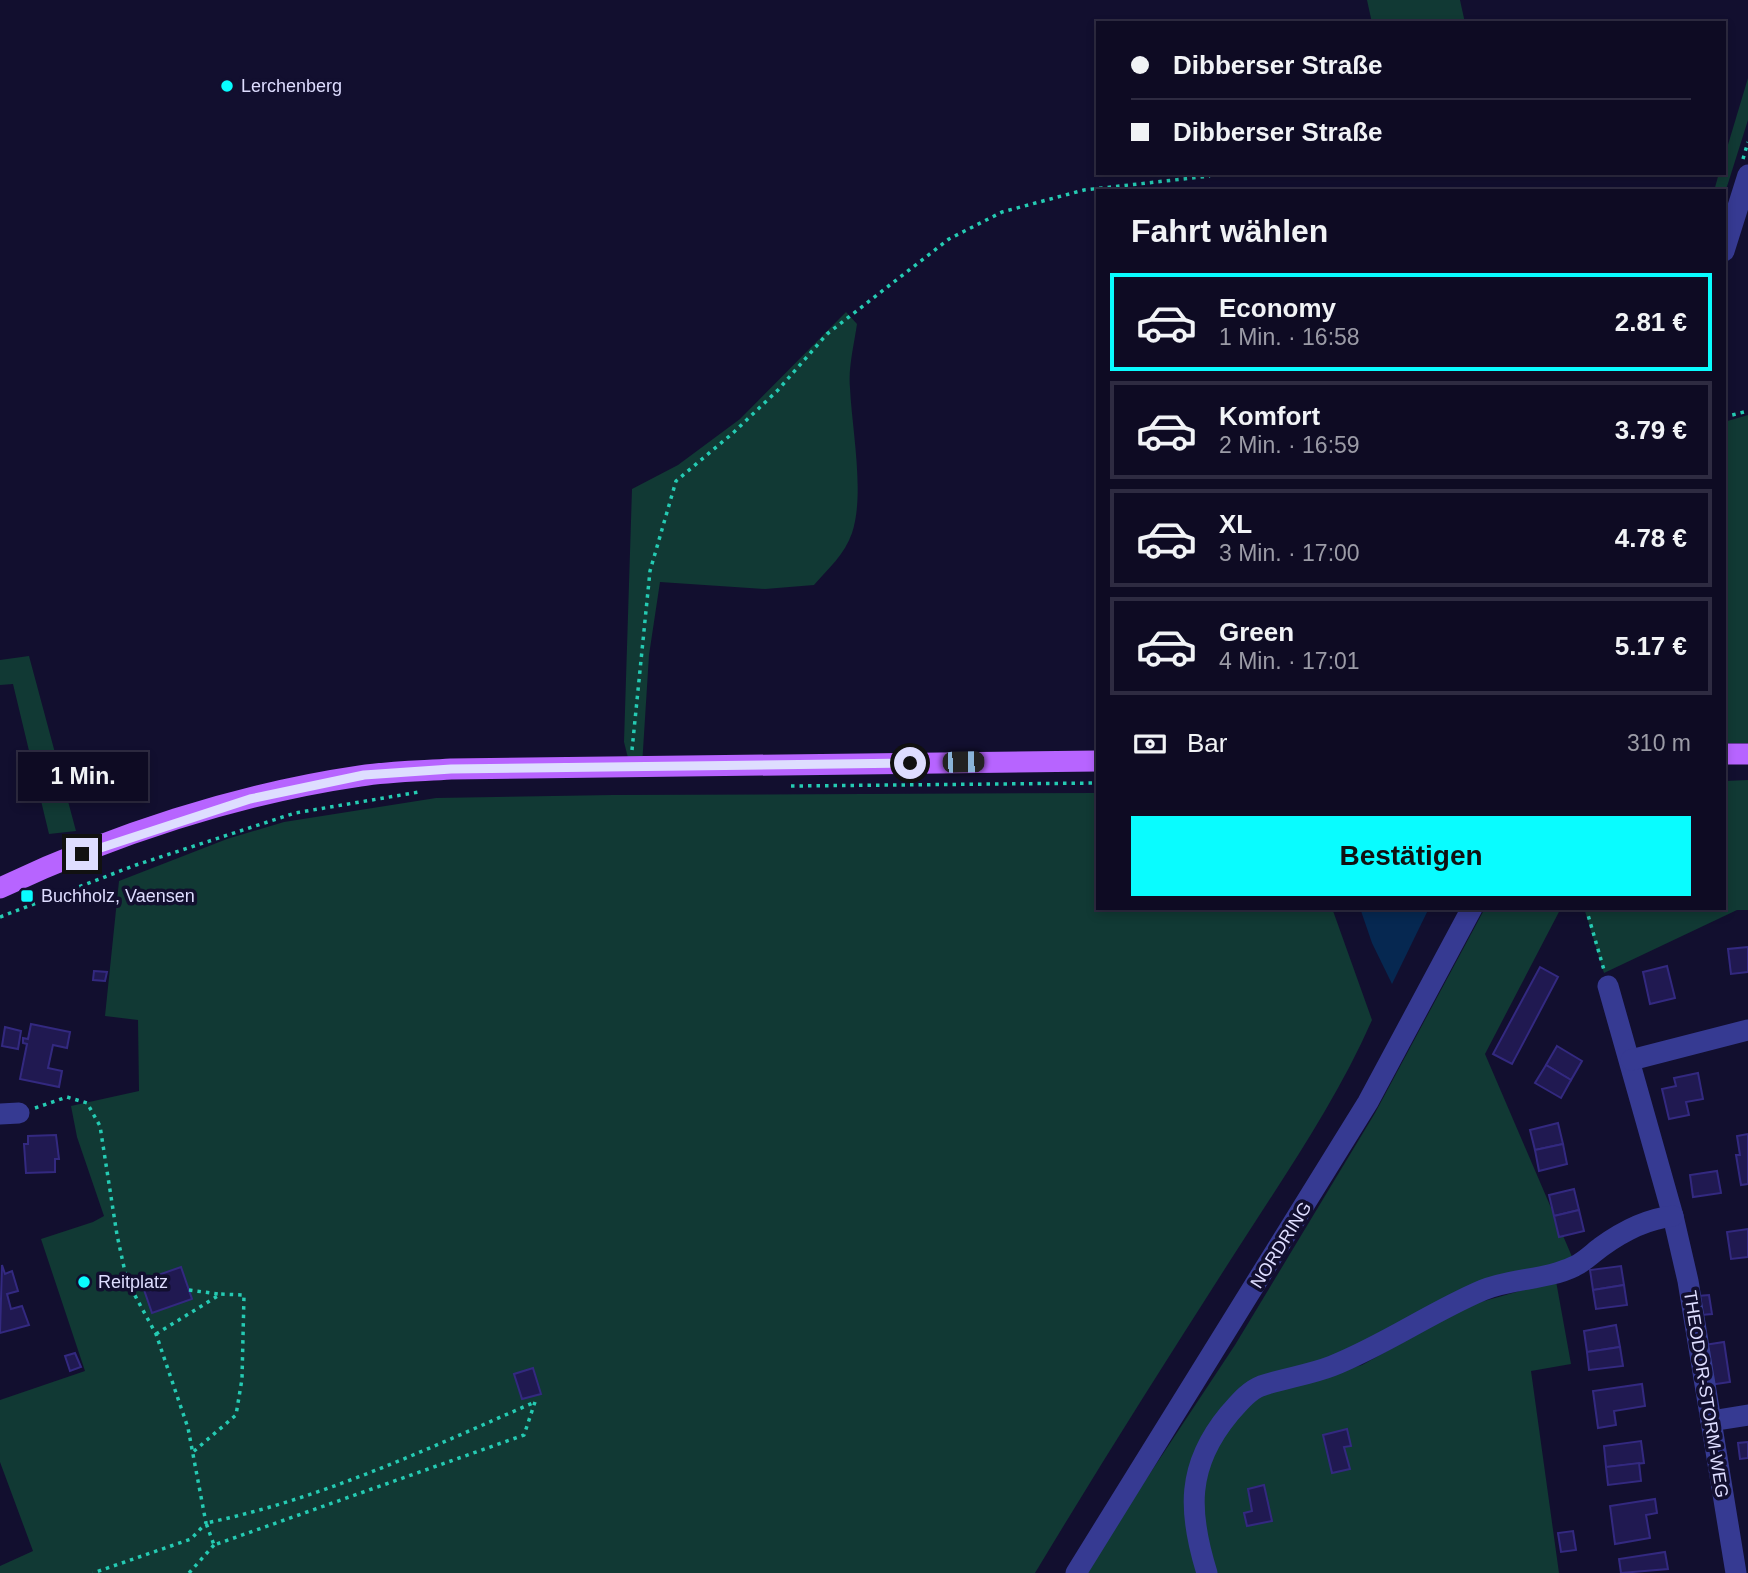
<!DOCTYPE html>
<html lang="de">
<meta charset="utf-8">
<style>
body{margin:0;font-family:Arial,sans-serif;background:#1c1930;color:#f1f3f6;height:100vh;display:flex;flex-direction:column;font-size:26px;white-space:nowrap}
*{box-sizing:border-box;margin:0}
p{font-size:23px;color:#9b9ba6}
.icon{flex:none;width:38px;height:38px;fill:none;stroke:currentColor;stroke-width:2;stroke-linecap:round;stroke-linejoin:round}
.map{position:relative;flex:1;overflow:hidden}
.sheet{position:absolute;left:1096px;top:189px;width:630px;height:721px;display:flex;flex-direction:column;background:#0e0b23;border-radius:0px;box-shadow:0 4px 10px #0003,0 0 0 2px #2e2b41}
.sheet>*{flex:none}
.banner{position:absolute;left:1096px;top:21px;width:630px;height:154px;border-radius:0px;box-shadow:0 4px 10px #0003,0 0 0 2px #2e2b41;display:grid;align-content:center;height:154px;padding:0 35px;background:#0e0b23}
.end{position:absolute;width:32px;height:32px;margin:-16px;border:9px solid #deddff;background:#111;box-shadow:0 0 0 4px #111}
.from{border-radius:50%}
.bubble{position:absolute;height:49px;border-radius:0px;background:#0e0b23;box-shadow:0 4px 10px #0003,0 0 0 2px #2e2b41;font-size:23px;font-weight:700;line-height:49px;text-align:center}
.car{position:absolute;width:21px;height:42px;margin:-21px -10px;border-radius:9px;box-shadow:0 0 5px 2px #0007;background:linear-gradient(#222 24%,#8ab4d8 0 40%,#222 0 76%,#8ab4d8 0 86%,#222 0)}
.banner b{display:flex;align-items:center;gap:24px;height:66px;font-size:26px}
.banner b+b{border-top:2px solid #2e2b41}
.banner i{width:18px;height:18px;background:#f1f3f6}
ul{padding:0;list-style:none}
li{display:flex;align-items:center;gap:21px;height:98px;margin:0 14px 10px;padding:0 21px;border:4px solid #2e2b41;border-radius:0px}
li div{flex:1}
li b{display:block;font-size:26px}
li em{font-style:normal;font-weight:700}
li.selected{border-color:#09fcff}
li>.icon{width:63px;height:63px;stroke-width:1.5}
h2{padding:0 35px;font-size:32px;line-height:84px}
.pay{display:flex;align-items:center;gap:18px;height:77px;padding:0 35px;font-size:26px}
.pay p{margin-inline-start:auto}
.primary-button{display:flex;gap:14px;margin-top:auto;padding:14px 35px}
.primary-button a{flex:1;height:80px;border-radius:0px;background:#09fcff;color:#111;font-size:28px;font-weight:700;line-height:80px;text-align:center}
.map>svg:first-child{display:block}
.green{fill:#113934}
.water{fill:#062851}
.building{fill:#201951;stroke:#332980;stroke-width:2}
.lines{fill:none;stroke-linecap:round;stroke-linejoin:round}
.path{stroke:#25cbb3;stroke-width:3.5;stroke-dasharray:3.5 5;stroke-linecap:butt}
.minor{stroke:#363a92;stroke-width:21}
.major{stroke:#b764ff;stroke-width:21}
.route{stroke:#deddff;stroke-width:9}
.poi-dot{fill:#09fcff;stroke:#120f2f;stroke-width:2.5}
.labels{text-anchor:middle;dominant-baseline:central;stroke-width:7;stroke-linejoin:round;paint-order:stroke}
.poi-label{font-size:18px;fill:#deddff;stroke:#120f2f;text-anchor:start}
.street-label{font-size:18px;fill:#deddff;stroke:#120f2f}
</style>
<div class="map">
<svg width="1748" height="1573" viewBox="0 0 1748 1573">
<rect width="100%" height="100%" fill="#120f2f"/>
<!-- green -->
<g class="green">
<path d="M1367 0H1460L1465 23H1372Z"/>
<path d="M1748 78V120L1724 196V191H1714L1719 173H1724V158Z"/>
<path d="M846 312 857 324C854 345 848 368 850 388 852 430 865 494 852 533 845 554 828 569 814 585L765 589 660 582 649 655 642 766H630L624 742 632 489 678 465 740 419Z"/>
<path d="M1748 415V743H1724V422Z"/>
<path d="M29 656 76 831 49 834 13 684 0 685V660Z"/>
<path d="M1748 780V910H1737L1604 973 1584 908H1724V781Z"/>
<path d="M1097 793V908H1332L1372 1020C1336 1102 1283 1178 1235 1253 1167 1359 1100 1465 1035 1573H0V1566L33 1551 0 1462V1400L85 1371 41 1239 93 1222 104 1216 77 1137 71 1106 139 1091 138 1020 105 1016 119 881 227 839 284 822 436 798 613 795Z"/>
<path d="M1485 908H1561L1485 1054 1576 1266 1524 1278 1287 1387 1362 1365 1470 1305 1556 1281 1571 1364 1531 1371 1559 1573H1084L1235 1345 1375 1113Z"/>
</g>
<!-- water -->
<path class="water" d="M1360 908H1429L1392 984 1372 943Z"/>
<!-- building -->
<g class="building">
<path d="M1748 947V972L1731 974 1728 949Z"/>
<path d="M1667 966 1675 998 1650 1004 1643 972Z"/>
<path d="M1540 967 1558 977 1512 1064 1493 1054Z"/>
<path d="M94 971 107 972 105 981 93 980Z"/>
<path d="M31 1024 70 1032 67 1048 53 1045 48 1068 62 1071 59 1087 20 1079 27 1044 23 1043V1038L28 1039Z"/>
<path d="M5 1027 21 1031 18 1049 2 1046Z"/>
<path d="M1557 1046 1582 1061 1571 1080 1546 1065Z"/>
<path d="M1546 1065 1571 1080 1561 1098 1535 1083Z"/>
<path d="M1698 1073 1703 1099 1686 1102 1689 1115 1669 1119 1662 1089 1676 1086 1674 1078Z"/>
<path d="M1558 1123 1563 1144 1535 1150 1530 1130Z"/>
<path d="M1748 1134V1184L1741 1185 1736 1155H1740L1737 1136Z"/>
<path d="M56 1135 59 1159H55V1172L26 1173 24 1144H28V1136Z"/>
<path d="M1563 1144 1567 1164 1539 1171 1535 1150Z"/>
<path d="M1717 1171 1721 1193 1693 1197 1690 1175Z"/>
<path d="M1574 1189 1579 1210 1554 1216 1549 1195Z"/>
<path d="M1579 1210 1584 1231 1559 1237 1554 1216Z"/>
<path d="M1748 1229V1257L1731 1259 1727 1232Z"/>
<path d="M2 1265 5 1274 12 1271 18 1291 7 1294 11 1309 22 1306 29 1325 0 1333Z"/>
<path d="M1621 1266 1624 1285 1593 1290 1590 1270Z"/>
<path d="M181 1267 192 1299 152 1313 141 1281Z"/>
<path d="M1624 1285 1627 1305 1596 1309 1593 1290Z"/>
<path d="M1709 1295 1712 1314 1701 1315 1698 1296Z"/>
<path d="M1616 1325 1620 1347 1587 1352 1584 1331Z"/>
<path d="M1724 1342 1730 1382 1709 1385 1704 1345Z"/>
<path d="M1620 1347 1623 1366 1589 1370 1587 1352Z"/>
<path d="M75 1353 81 1367 70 1371 65 1356Z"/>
<path d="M533 1368 541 1394 522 1399 514 1374Z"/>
<path d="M1642 1384 1645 1406 1614 1411 1616 1425 1598 1428 1593 1391Z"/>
<path d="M1347 1429 1351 1446 1344 1447 1350 1469 1332 1473 1323 1435Z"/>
<path d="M1641 1441 1644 1463 1606 1467 1604 1446Z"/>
<path d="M1748 1442V1458L1740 1459 1738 1443Z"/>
<path d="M1639 1463 1641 1481 1608 1485 1606 1467Z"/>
<path d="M1264 1485 1272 1521 1247 1526 1244 1513 1252 1511 1248 1489Z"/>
<path d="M1655 1499 1657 1513 1646 1515 1650 1538 1615 1544 1610 1506Z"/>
<path d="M1573 1531 1576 1550 1561 1552 1558 1533Z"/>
<path d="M1665 1552 1668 1569 1621 1573 1619 1559Z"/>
</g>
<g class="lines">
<!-- path -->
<g class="path">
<path d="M1743 159 1748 142"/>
<path d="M1724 417 1748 411"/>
<path d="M632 750 650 571 676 481 733 433 778 390 827 334 949 239 1002 212 1084 190 1210 176"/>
<path d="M791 786 1097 783"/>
<path d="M1586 908 1604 970"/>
<path d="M0 917 136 865 295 813 419 792"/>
<path d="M35 1108 67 1097 87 1103 100 1126 117 1235 127 1281 156 1334 188 1428 206 1523 191 1539 93 1573"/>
<path d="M189 1290 218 1294"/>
<path d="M156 1334 221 1294 244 1295 242 1379 236 1415 193 1452"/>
<path d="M535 1402 524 1435 214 1545 206 1523C322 1499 427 1449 535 1402Z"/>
<path d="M189 1573 214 1545"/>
</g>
<!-- minor -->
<g class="minor">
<path d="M1724 251 1748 175"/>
<path d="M1608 986 1673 1216 1688 1281 1736 1573"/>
<path d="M1631 1060 1748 1030"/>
<path d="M0 1114 19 1113"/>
<path d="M1711 1421 1748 1415"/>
<path d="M1076 1573 1368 1102 1472 908"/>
<path d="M1207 1573C1188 1512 1186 1466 1229 1414 1238 1404 1248 1391 1261 1386 1284 1378 1309 1375 1332 1366 1385 1345 1431 1312 1483 1290 1512 1278 1547 1280 1575 1266 1584 1262 1593 1253 1601 1247 1623 1231 1646 1219 1673 1216"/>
</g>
<!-- major -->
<g class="major">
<path d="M1724 754H1748"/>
<path d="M0 888C112 835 237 794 360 776 390 771 421 771 451 769L1097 761"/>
</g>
</g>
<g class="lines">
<!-- route -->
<path class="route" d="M82 854 250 799 364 775 451 769 910 763"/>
</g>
<!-- markers -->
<g class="poi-dot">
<circle cx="227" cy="86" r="7"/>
<rect x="20" y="889" width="14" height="14" rx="3.5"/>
<circle cx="84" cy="1282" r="7"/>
</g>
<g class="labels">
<!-- poi labels -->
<g class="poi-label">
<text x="241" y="86">Lerchenberg</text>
<text x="41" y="896">Buchholz, Vaensen</text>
<text x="98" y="1282">Reitplatz</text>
</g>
<!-- street labels -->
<g class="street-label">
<text transform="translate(1281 1245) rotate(-58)">NORDRING</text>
<text transform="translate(1706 1394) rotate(81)">THEODOR-STORM-WEG</text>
</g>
</g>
</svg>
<i class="end from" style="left:910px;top:763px"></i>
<i class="end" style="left:82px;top:854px"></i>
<div class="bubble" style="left:18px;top:752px;width:130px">1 Min.</div>
<i class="car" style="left:963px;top:762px;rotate:89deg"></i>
<div class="banner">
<b><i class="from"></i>Dibberser Straße</b>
<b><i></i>Dibberser Straße</b>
</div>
<section class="sheet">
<h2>Fahrt wählen</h2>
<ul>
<li class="selected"><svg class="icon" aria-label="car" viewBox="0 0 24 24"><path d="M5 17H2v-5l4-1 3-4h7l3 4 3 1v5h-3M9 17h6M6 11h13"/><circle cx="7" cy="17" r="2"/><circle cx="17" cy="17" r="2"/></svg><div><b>Economy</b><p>1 Min. · 16:58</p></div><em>2.81 €</em></li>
<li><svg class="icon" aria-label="car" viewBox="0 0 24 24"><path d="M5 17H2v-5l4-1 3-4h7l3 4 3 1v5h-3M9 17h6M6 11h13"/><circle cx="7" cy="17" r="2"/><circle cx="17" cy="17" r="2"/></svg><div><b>Komfort</b><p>2 Min. · 16:59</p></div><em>3.79 €</em></li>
<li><svg class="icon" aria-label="car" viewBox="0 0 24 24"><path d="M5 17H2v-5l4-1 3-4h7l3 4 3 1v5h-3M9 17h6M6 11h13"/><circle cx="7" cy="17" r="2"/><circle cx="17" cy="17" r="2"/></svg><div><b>XL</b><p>3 Min. · 17:00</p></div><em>4.78 €</em></li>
<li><svg class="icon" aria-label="car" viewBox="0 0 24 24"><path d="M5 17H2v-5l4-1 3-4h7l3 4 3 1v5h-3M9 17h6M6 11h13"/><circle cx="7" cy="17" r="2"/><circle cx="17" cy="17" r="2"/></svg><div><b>Green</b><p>4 Min. · 17:01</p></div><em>5.17 €</em></li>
</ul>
<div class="pay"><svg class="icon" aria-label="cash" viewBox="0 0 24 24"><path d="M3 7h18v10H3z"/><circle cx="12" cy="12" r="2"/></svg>Bar<p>310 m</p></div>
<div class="primary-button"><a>Bestätigen</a></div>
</section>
</div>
